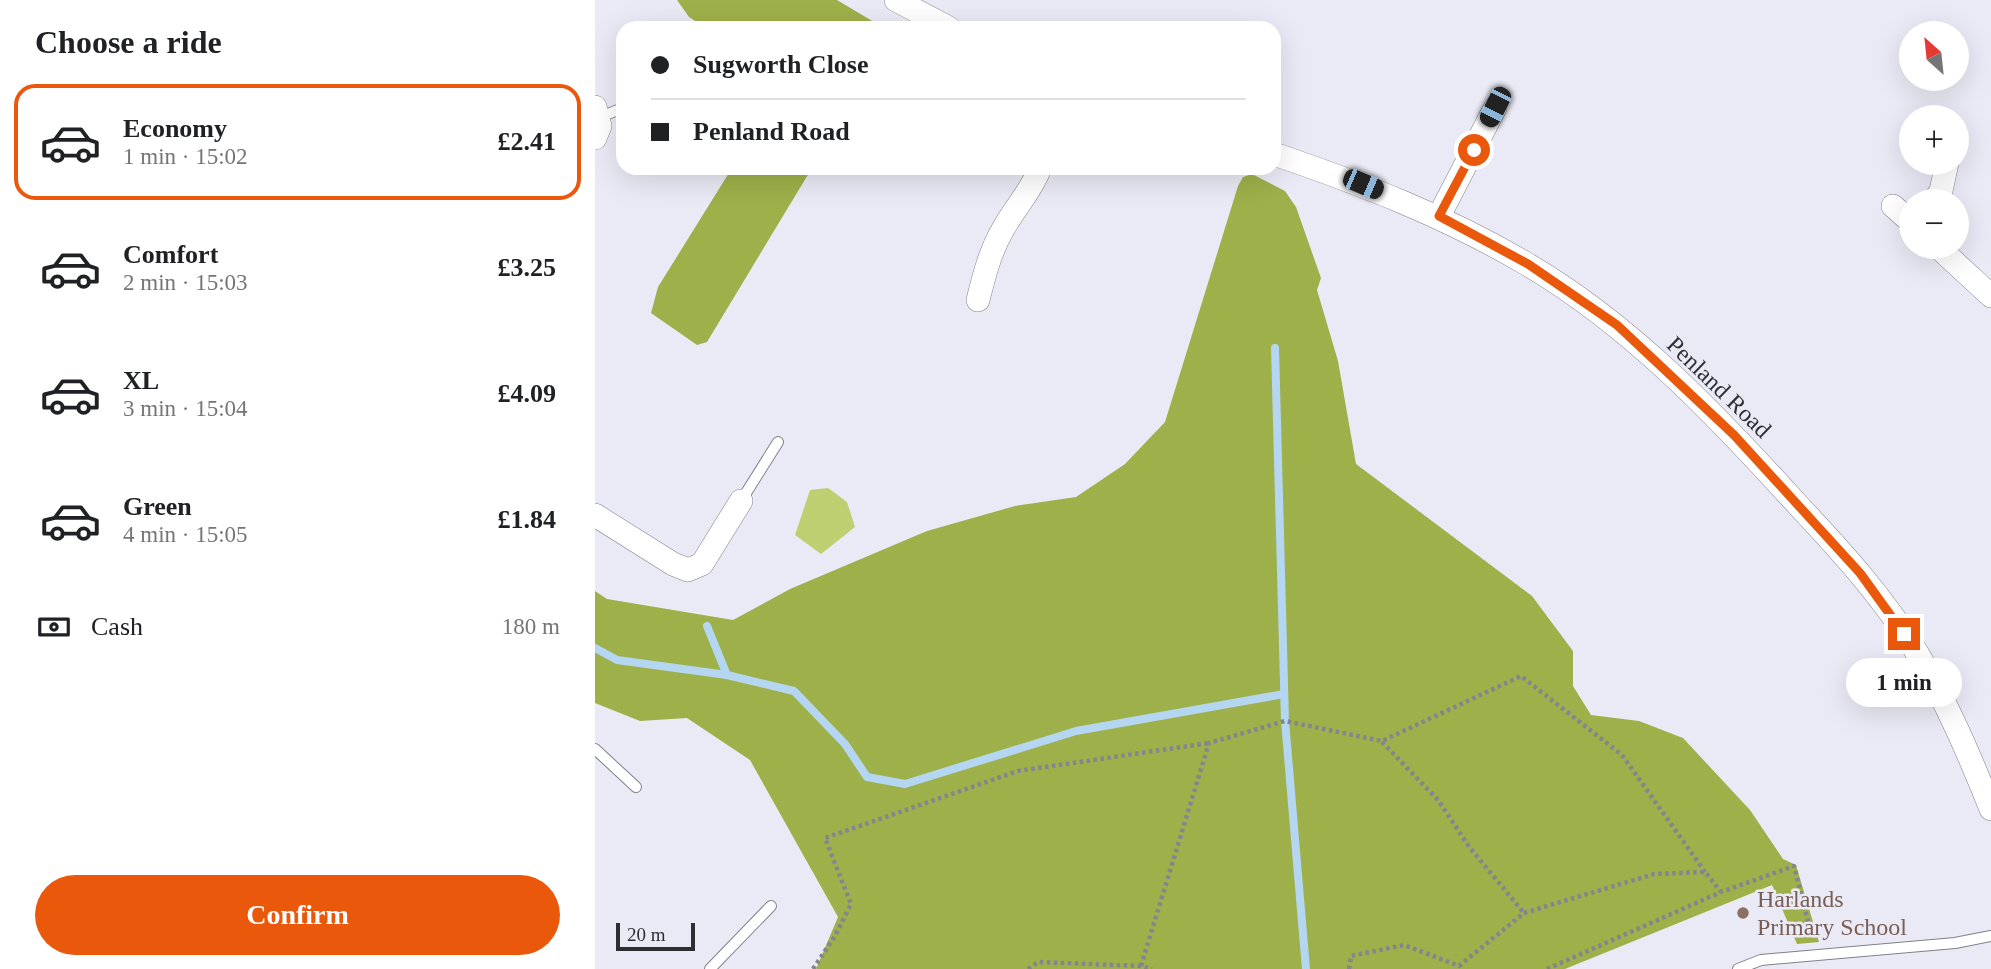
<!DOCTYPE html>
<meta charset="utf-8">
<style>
body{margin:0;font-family:"Times New Roman",serif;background:#f2f2f2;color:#202124;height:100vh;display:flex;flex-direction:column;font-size:26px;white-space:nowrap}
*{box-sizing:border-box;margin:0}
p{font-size:23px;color:#757577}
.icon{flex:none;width:38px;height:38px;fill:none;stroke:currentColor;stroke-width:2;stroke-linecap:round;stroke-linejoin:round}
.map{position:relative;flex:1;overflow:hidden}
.sheet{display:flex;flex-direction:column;background:#fff;width:595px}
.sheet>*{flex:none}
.top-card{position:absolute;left:21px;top:21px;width:665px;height:154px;border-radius:21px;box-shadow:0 7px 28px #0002;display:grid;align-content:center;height:154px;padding:0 35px;background:#fff}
.needle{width:46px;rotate:333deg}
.tools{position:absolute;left:1304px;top:21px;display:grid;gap:14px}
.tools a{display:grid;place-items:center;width:70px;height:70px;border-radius:50%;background:#fff;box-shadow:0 7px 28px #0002;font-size:35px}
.scale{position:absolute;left:21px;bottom:18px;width:79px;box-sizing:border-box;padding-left:7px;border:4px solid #2d2d32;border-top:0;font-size:19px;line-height:24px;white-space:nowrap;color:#2d2d32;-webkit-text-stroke:5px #eaeaf6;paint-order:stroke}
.end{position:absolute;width:32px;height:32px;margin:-16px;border:9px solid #ea580c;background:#fff;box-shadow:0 0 0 4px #fff}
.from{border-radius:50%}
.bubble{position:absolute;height:49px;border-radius:24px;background:#fff;box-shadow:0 7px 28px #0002;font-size:23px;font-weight:700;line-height:49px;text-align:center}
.car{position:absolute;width:21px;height:42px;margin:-21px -10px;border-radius:9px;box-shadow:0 0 5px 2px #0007;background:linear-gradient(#222 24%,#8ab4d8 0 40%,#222 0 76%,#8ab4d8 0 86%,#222 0)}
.top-card b{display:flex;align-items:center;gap:24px;height:66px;font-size:26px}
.top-card b+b{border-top:2px solid #e0e0e0}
.top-card i{width:18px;height:18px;background:#202124}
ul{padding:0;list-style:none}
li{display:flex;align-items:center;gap:21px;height:116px;margin:0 14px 10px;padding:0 21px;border:4px solid transparent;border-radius:21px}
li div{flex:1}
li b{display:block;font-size:26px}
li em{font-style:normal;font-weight:700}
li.on{border-color:#ea580c}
li>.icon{width:63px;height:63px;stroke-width:1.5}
h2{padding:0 35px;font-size:32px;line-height:84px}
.pay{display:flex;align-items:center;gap:18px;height:77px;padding:0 35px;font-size:26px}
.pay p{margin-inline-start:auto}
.cta{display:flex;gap:14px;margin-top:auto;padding:14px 35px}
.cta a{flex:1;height:80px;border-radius:42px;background:#ea580c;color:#fff;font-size:28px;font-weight:700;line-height:80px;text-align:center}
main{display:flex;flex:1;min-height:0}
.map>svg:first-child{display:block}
.green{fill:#bdcf70}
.forest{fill:#9eb04a}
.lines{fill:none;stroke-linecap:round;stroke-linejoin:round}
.stream{stroke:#b5d6f1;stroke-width:8}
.lane-casing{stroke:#7f808a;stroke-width:12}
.street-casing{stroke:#7f808a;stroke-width:24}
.path{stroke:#85858e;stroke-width:4.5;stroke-dasharray:3.5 3.5;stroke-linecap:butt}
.lane{stroke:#fff;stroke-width:10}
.street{stroke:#fff;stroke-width:23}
.route{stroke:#ea580c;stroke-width:9}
.education-dot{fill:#8d6e63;stroke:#eaeaf6;stroke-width:2.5}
.labels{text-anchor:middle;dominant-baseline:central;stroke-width:5;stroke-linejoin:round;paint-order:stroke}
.street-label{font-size:24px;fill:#2d2d32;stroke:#eaeaf6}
.education-label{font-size:24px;fill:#785e54;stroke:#eaeaf6;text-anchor:start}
</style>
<main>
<section class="sheet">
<h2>Choose a ride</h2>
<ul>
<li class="on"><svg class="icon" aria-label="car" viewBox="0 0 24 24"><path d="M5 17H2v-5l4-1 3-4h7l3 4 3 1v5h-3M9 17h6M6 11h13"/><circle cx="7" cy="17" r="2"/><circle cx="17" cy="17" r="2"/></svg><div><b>Economy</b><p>1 min · 15:02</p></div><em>£2.41</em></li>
<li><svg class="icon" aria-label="car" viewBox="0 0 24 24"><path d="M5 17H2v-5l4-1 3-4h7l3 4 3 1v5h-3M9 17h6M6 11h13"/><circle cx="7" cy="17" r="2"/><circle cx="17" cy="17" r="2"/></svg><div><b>Comfort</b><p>2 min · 15:03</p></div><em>£3.25</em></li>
<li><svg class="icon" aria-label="car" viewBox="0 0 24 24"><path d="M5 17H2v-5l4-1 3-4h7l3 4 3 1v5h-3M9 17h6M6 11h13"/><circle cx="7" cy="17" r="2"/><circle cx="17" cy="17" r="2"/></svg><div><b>XL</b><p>3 min · 15:04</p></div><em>£4.09</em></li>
<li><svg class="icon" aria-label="car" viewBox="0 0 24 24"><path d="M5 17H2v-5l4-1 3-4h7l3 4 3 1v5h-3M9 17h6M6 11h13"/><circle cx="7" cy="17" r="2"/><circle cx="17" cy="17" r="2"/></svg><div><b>Green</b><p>4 min · 15:05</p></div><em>£1.84</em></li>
</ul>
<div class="pay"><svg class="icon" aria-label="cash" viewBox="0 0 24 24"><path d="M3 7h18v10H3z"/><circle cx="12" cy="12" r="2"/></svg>Cash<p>180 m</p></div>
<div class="cta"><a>Confirm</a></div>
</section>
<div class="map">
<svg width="1396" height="969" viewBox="0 0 1396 969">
<rect width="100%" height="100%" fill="#eaeaf6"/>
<!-- green -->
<path class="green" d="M233 488 252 502 260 527 226 554 200 535 215 490Z"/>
<!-- forest -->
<g class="forest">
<path d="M82 0H242L289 28H111L94 17Z"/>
<path d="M137 168H217L112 342 102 345 56 313 63 287Z"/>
<path d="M657 174 690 191 701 207 726 278 722 290 743 361 761 464 937 596 978 651V686L996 715 1044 721 1088 738 1155 810 1188 859 1201 865 1224 942 1202 944 1177 885 970 969H221L243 917 155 760 92 718 45 721 0 703V591L12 599 138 620 195 589 332 531 420 506 481 497 530 464 570 422 643 186 648 177Z"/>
</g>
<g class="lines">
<!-- stream -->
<g class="stream">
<path d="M680 348 690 721 711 969"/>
<path d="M112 626 132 675"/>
<path d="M0 648 22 660 132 675 199 691 250 744 272 777 310 784 481 731 689 694"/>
</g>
<defs>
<g id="lane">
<path d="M5 117 28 108"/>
<path d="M146 501 183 442"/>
<path d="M0 749 41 787"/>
<path d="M115 969 176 906"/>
<path d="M1143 969 1166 960 1360 943 1396 936"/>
</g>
<g id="street">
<path d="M301 0 354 28"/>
<path d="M0 107 5 126 0 138"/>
<path d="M679 154C767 184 850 216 930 263 1035 324 1121 415 1202 504 1246 551 1291 600 1324 656 1353 705 1375 757 1396 809"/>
<path d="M1339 201 1346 191 1352 163"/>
<path d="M1298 206 1316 222"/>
<path d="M844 216 900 108"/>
<path d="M1343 247 1396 296"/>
<path d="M383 300C389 276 395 252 407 231 419 208 436 192 445 168"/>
<path d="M0 515 78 564 93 570 107 564 146 501"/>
</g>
</defs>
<!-- lane casing -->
<use href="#lane" class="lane-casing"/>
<!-- street casing -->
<use href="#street" class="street-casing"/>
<!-- path -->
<g class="path">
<path d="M787 742 843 800 875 848 929 913"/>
<path d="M546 966 614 743 690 721 787 741 926 676 1027 755 1110 872"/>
<path d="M218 969 240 936 256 904 230 838 423 771 614 743"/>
<path d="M433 969 443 962 546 966 557 969"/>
<path d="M754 969 756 956 809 945 864 966 929 913 1059 874 1110 872 1126 892"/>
<path d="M952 969 1126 892 1199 866 1217 937"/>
</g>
<!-- lane -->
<use href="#lane" class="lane"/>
<!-- street -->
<use href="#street" class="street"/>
</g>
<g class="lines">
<!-- route -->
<path class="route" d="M879 150 844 216 933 264 1022 325 1139 435 1265 573 1309 634"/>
</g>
<!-- markers -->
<circle class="education-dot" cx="1148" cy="913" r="7"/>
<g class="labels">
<!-- street labels -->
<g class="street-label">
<text transform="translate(1124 387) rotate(44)">Penland Road</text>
</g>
<!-- education labels -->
<g class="education-label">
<text x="1162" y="899">Harlands<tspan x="1162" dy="28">Primary School</tspan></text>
</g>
</g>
</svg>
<div class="tools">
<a><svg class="needle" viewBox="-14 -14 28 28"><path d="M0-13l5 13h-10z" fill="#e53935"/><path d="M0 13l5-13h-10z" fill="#757577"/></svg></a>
<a>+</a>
<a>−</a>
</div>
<div class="scale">20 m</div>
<i class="end from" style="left:879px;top:150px"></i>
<i class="end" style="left:1309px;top:634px"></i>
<div class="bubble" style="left:1251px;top:658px;width:116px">1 min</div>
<i class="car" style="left:900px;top:107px;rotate:207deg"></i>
<i class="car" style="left:768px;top:184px;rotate:113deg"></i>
<div class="top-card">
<b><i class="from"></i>Sugworth Close</b>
<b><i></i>Penland Road</b>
</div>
</div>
</main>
